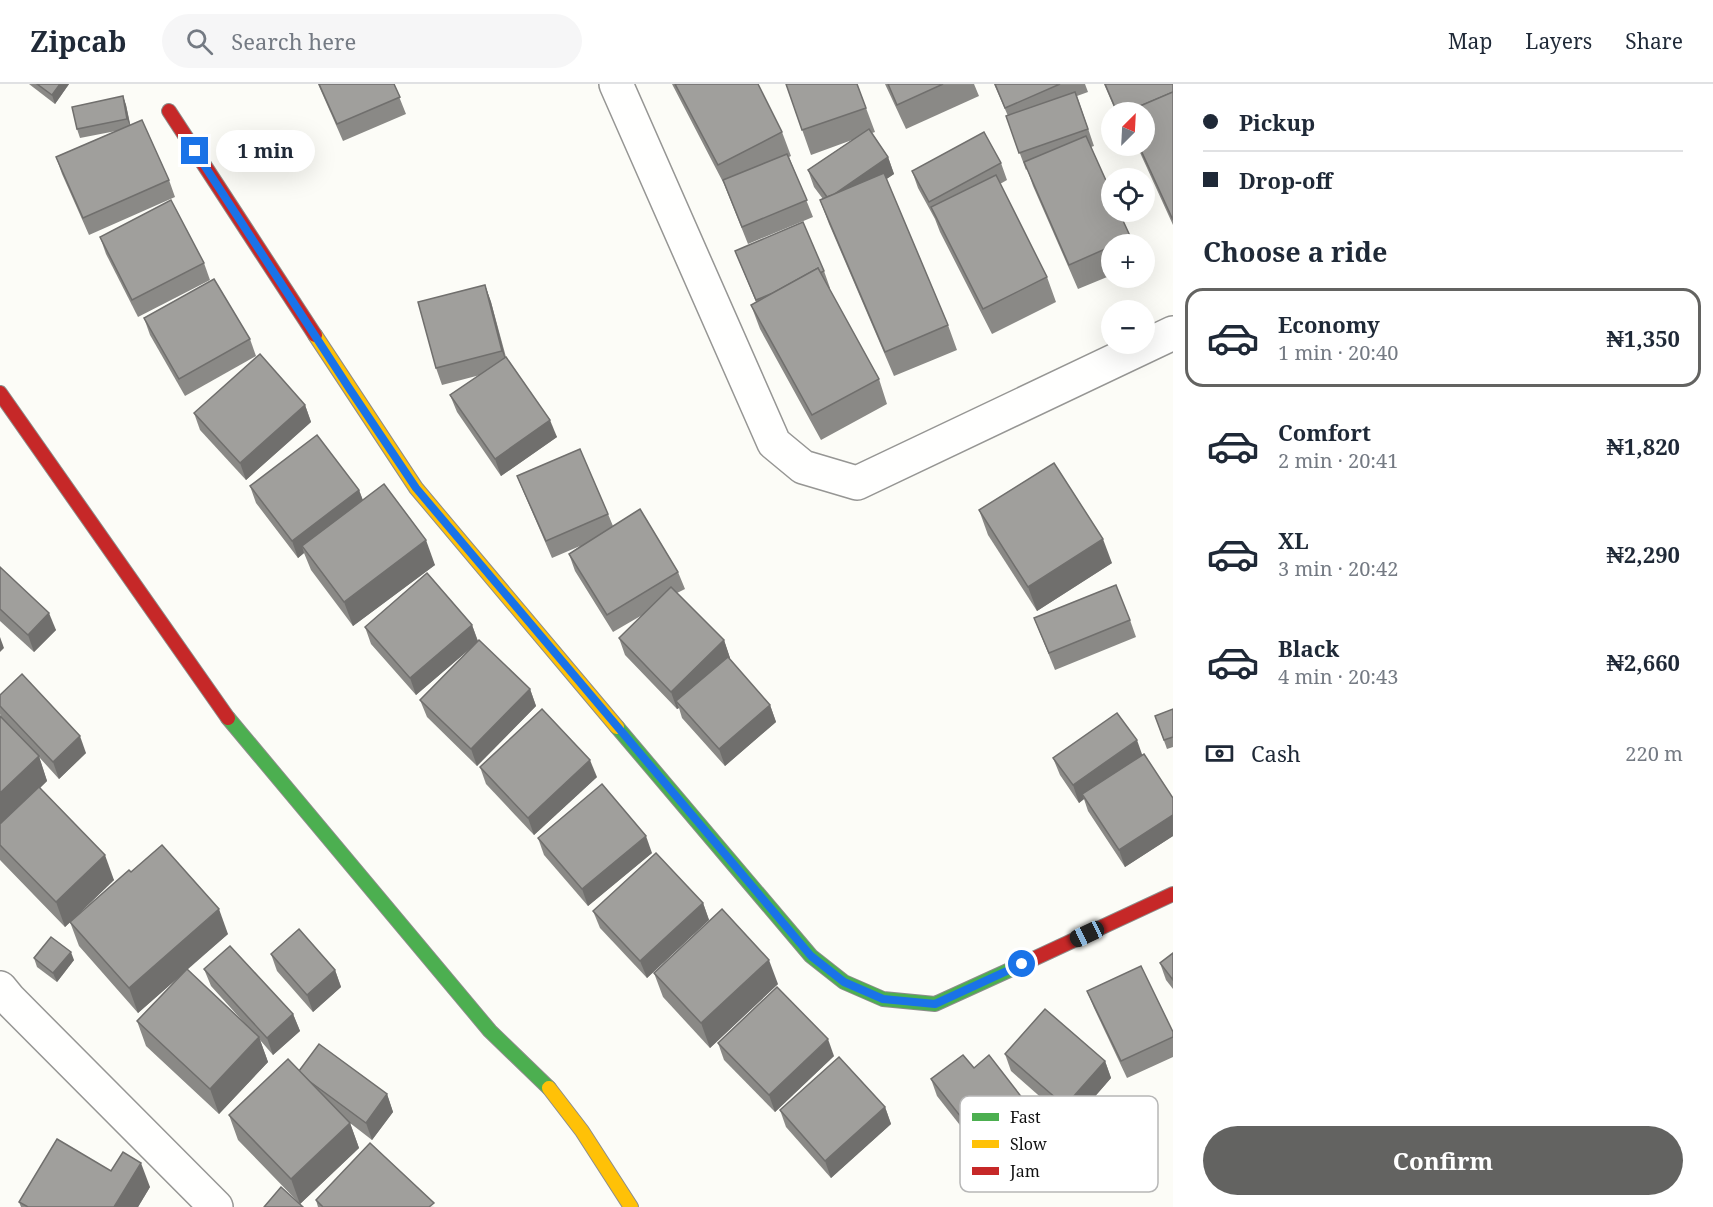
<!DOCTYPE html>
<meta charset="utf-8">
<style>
body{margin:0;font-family:"Noto Serif",serif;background:#f6f6f7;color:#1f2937;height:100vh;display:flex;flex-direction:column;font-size:22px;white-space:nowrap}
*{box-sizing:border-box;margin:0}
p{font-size:20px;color:#747a83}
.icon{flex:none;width:33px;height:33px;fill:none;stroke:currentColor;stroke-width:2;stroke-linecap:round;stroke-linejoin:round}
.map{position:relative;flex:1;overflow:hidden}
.details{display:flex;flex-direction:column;background:#fff;width:540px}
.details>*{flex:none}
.guide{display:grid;align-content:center;height:132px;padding:0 30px;background:#fff}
.needle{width:39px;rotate:24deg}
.tools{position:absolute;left:1101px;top:18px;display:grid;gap:12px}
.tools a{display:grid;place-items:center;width:54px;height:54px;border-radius:50%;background:#fff;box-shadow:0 6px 24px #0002;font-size:30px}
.end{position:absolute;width:27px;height:27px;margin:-14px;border:8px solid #1a73e8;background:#fff;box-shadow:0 0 0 3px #fff}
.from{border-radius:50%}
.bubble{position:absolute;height:42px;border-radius:21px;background:#fff;box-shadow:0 6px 24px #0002;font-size:20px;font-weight:700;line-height:42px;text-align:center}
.car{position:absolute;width:18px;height:36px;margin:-18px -9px;border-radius:8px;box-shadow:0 0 4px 2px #0007;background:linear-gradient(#222 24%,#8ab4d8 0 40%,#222 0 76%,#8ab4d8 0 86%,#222 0)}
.guide b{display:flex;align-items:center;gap:21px;height:57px;font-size:22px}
.guide b+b{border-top:2px solid #e0e1e3}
.guide i{width:15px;height:15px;background:#1f2937}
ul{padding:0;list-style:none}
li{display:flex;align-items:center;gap:18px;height:99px;margin:0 12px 9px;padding:0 18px;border:3px solid transparent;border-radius:18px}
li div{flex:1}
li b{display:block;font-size:22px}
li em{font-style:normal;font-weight:700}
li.selected{border-color:#636361}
li>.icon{width:54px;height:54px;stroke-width:1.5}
h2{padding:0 30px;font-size:27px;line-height:72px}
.pay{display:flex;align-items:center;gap:15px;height:66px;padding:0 30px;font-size:22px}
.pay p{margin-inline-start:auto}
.cta{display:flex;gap:12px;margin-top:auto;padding:12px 30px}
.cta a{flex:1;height:69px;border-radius:36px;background:#636361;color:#fff;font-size:24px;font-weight:700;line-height:69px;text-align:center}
header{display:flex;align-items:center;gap:36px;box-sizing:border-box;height:84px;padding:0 30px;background:#fff;border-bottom:2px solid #e0e1e3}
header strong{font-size:28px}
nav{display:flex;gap:33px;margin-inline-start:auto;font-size:21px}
.search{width:420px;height:54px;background:#f6f6f7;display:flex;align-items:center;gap:15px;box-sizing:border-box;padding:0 21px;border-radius:33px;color:#747a83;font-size:22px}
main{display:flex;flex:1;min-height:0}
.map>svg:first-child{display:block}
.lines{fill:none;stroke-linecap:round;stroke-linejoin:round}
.street-casing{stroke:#969694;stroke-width:36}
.fast-casing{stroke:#8d8d8b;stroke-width:16}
.slow-casing{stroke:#8d8d8b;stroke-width:16}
.jam-casing{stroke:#8d8d8b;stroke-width:16}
.street{stroke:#fffffe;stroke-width:33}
.fast{stroke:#4caf50;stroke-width:14}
.slow{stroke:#ffc107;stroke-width:14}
.jam{stroke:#c62828;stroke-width:14}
.wall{fill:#8a8986}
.shaded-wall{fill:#706f6d}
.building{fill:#a09f9c;stroke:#706f6d;stroke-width:1.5}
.route{stroke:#1a73e8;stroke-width:8}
.key{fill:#fff;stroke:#b7b7b7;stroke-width:1.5}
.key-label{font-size:16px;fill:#101010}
</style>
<header>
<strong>Zipcab</strong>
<div class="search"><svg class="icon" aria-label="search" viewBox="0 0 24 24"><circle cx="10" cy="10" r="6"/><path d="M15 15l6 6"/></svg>Search here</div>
<nav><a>Map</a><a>Layers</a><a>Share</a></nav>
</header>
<main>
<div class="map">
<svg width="1173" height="1123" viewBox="0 0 1173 1123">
<rect width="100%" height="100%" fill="#fcfcf7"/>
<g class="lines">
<defs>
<g id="street">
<path d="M616 0 774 359 803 383 857 399 1173 249"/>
<path d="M0 904 9 915 216 1123"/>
</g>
<g id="fast">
<path d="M228 634 490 947 549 1004"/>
<path d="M617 643 811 872 844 898 883 915 935 920 1014 884"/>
</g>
<g id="slow">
<path d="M315 251 416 404 617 643"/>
<path d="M549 1004 582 1047 631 1123"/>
</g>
<g id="jam">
<path d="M169 27 315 251"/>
<path d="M0 309 228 634"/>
<path d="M1014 884 1173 810"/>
</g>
</defs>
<!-- street casing -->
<use href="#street" class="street-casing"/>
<!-- fast casing -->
<use href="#fast" class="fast-casing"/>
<!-- slow casing -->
<use href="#slow" class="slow-casing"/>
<!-- jam casing -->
<use href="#jam" class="jam-casing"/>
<!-- street -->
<use href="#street" class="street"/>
<!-- fast -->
<use href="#fast" class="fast"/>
<!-- slow -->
<use href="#slow" class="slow"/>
<!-- jam -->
<use href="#jam" class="jam"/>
</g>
<!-- wall -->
<g class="wall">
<path d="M29 0H69L55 20Z"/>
<path d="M318 0H394L406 30 343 57Z"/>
<path d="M672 0H758L782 48 791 72 789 73 813 133 748 160 724 100Z"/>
<path d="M786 0H857L875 48 872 49 888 73 894 90 886 95 948 241 957 266 894 292 829 140 820 116 823 115 814 103 808 86 852 56 811 71Z"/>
<path d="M885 0H974L979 12 906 45Z"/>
<path d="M994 0H1085L1088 8 1077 12 1094 62 1091 63 1133 160H1112V191L1078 205 1033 102 1027 85 1026 86 1006 32H1008Z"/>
<path d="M1104 0H1173V141L1137 62H1144V28H1116Z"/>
<path d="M123 12 126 21 130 41 169 96 175 113 89 151 62 90 56 73 116 47 80 54 77 45Z"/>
<path d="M1001 79 1007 96 1000 100 1047 193 1056 218 992 250 940 148 935 135 918 104 912 87Z"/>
<path d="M100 153 204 179 210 196 138 233 106 170Z"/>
<path d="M735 167 824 187 830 204 829 205 879 295 887 320 821 356 760 245 751 221 756 218Z"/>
<path d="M485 201 491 218 506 273 557 353 501 392 457 328 450 311 480 291 442 301 436 284Z"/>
<path d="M144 234 250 255 256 272 185 312 150 251Z"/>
<path d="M305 321 311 338 246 396 200 346 194 329Z"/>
<path d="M517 392 608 430 613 442 678 488 685 505 677 509 724 556 730 574H729L770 621 776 638 725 682 682 634 679 624 677 625 625 571 619 554 644 530 613 548 575 487 569 470 580 462 552 474 524 409Z"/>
<path d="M250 402 359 406 363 416 435 481 353 542 311 486 304 469 298 474 256 419Z"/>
<path d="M979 426 1112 479 1037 527 988 451Z"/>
<path d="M0 483 56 546 34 568 0 537Z"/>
<path d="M1034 534 1130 536 1136 553 1055 586Z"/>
<path d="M472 541 478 557 530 605 536 622 477 682 427 633 420 616 474 561 416 611 371 560 365 543Z"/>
<path d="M0 611 86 669 59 695 39 673 47 697 40 704 114 796 65 843 0 776V632L1 633 0 630Z"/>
<path d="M1173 625V663L1167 665 1155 632Z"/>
<path d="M1142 671 1173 714V752L1125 783 1088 727 1084 715 1079 719 1060 691 1053 674Z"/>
<path d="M480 683 597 693 534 751 486 700Z"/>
<path d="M538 754 652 769 588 822 544 771Z"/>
<path d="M131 788 228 850 187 885 248 943 211 902 204 885 293 930 300 947 273 971 260 956 268 978 219 1030 146 962 137 937 181 891 138 929 79 862 70 838Z"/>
<path d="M703 819 709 836 647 894 600 844 593 827Z"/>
<path d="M1173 869V905L1166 896 1160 879Z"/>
<path d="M271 870 335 886 341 903 313 928 277 887Z"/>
<path d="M34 874 74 876 57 898 37 883Z"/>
<path d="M654 889 778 900 710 964 663 913Z"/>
<path d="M1087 907 1173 948V973L1127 994 1094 924Z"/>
<path d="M718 959 834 972 775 1028 724 976Z"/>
<path d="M1005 970 1105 977 1111 994 1071 1040 1011 987Z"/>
<path d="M974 984 1037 1041 989 1078 937 1012 931 995Z"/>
<path d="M299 987 387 1010 393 1028 372 1056 350 1039 359 1064 300 1120 238 1056 229 1031Z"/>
<path d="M885 1023 891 1040 831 1094 786 1043 780 1026Z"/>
<path d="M111 1087 150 1103 138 1123H21L19 1118Z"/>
<path d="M316 1116 435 1123H318Z"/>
</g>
<!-- shaded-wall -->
<g class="shaded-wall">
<path d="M60 0H69L55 20 52 11Z"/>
<path d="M123 12 126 21 131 44 127 35Z"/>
<path d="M888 73 894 90 834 131 828 114Z"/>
<path d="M485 201 491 218 508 284 502 267Z"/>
<path d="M305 321 311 338 246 396 240 379Z"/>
<path d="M550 336 557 353 501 392 495 375Z"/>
<path d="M359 406 365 423 302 462 304 469 298 474 292 457Z"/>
<path d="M1103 455 1112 479 1037 527 1028 503Z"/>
<path d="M426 456 435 481 353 542 344 518Z"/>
<path d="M49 529 56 546 34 568 28 551Z"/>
<path d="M472 541 478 558 416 611 410 594Z"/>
<path d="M0 553 4 564 0 568Z"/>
<path d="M724 556 730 574 681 622 676 617 679 624 677 625 671 608Z"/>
<path d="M530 605 536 622 477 682 471 665Z"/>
<path d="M770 621 776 638 725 682 719 665Z"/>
<path d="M80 652 86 669 59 695 53 678Z"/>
<path d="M1137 656 1143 673 1082 710 1084 715 1079 719 1073 701Z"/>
<path d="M39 672 47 697 0 742V709Z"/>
<path d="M590 676 597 693 534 751 528 734Z"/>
<path d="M1173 731V752L1125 783 1119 766Z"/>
<path d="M646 752 652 769 588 822 582 805Z"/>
<path d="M105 771 114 796 65 843 56 818Z"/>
<path d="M703 819 709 836 647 894 640 877Z"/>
<path d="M219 825 228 850 138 929 129 904Z"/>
<path d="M71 868 74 876 57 898 53 889Z"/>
<path d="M769 876 778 900 710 964 701 939Z"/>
<path d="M335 886 341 903 313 928 307 911Z"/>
<path d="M293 930 300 947 273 971 267 954Z"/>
<path d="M259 953 268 978 219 1030 210 1005Z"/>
<path d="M828 955 834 972 775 1028 769 1011Z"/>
<path d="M1105 977 1111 994 1071 1040 1065 1022Z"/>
<path d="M387 1010 393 1028 372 1056 366 1039Z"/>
<path d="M885 1023 891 1040 831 1094 825 1077Z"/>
<path d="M1030 1024 1037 1041 989 1078 983 1061Z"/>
<path d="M350 1039 359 1064 300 1120 291 1095Z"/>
<path d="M141 1079 150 1103 138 1123H114Z"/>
</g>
<!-- building -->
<g class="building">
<path d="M37 0H60L52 11Z"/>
<path d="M319 0H394L400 13 337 40Z"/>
<path d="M675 0H758L782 48 718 81Z"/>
<path d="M786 0H857L866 24 802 46Z"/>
<path d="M888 0H943L897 21Z"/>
<path d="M995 0H1060L1005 24Z"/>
<path d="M1105 0H1173V8L1126 28H1117Z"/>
<path d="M1075 8 1088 45 1019 69 1006 32Z"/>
<path d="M1173 8V136L1139 62H1144V28H1126Z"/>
<path d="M123 12 127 35 77 45 72 23Z"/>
<path d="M142 36 169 96 83 134 56 73Z"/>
<path d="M869 45 888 73 833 111 827 113 808 86Z"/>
<path d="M984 48 1001 79 929 118 912 87Z"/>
<path d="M1086 52 1112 110V128H1119L1131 154 1116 160H1112V162L1069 181 1024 78Z"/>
<path d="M787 70 807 116 742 143 723 96Z"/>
<path d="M884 89 948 241 885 268 820 116Z"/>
<path d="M996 91 1047 193 983 225 931 123Z"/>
<path d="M171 116 204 179 132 216 100 153Z"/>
<path d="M803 138 824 187 820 189 818 184 773 209 756 216 735 167Z"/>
<path d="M818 184 879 295 812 331 751 221Z"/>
<path d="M214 195 250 255 179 295 144 234Z"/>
<path d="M485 201 502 267 436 284 418 218Z"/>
<path d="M260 270 305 321 240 379 194 329Z"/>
<path d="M506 273 550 336 495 375 450 311Z"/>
<path d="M317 351 359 406 292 457 250 402Z"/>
<path d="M580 365 608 430 546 457 517 392Z"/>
<path d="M1054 379 1103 455 1028 503 979 426Z"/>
<path d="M384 400 426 456 344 518 302 462Z"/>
<path d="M640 425 678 488 607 531 569 470Z"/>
<path d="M0 483 49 529 28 551 0 525Z"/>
<path d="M427 489 472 541 410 594 365 543Z"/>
<path d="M1116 501 1130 536 1049 569 1034 534Z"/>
<path d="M671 503 724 556 671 608 619 554Z"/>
<path d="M479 556 530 605 471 665 420 616Z"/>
<path d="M728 573 770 621 719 665 676 617Z"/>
<path d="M22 590 80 652 53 678 0 622V611Z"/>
<path d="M542 625 590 676 528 734 480 683Z"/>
<path d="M1173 625V653L1164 656 1155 632Z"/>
<path d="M1117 629 1137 656 1073 701 1053 674Z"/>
<path d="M0 632 39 672 0 709Z"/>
<path d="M1144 670 1173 714V731L1119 766 1082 710Z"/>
<path d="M602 700 646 752 582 805 538 754Z"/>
<path d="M39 703 105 771 56 818 0 761V740Z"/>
<path d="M162 761 219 825 129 904 70 838 129 786 131 788Z"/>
<path d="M656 769 703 819 640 877 593 827Z"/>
<path d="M722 825 769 876 701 939 654 889Z"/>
<path d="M299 845 335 886 307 911 271 870Z"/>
<path d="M51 853 71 868 53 889 34 874Z"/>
<path d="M230 862 293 930 267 954 204 885Z"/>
<path d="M1173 869V896L1160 879Z"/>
<path d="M1141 882 1173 948V953L1121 977 1087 907Z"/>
<path d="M187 885 259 953 210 1005 137 937Z"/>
<path d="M777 903 828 955 769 1011 718 959Z"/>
<path d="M1045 925 1105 977 1065 1022 1005 970Z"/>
<path d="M319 960 387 1010 366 1039 309 997 299 987Z"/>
<path d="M963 971 974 984 989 971 1030 1024 983 1061 931 995Z"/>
<path d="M839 973 885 1023 825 1077 780 1026Z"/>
<path d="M288 975 350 1039 291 1095 229 1031Z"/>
<path d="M57 1055 111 1087 123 1068 141 1079 114 1123H28L19 1118Z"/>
<path d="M370 1059 434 1119 429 1123H323L316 1116Z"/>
<path d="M281 1103 303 1123H264Z"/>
</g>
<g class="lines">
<!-- route -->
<path class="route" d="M195 67 349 304 416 404 811 872 844 898 883 915 935 920 1022 880"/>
</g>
<!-- legend -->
<rect x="960" y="1012" width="198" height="96" rx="9" class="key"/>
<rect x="972" y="1029" width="27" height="8" fill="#4caf50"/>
<rect x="972" y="1056" width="27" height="8" fill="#ffc107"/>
<rect x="972" y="1083" width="27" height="8" fill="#c62828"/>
<g class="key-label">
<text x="1010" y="1039">Fast</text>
<text x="1010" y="1066">Slow</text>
<text x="1010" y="1093">Jam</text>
</g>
</svg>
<div class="tools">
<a><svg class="needle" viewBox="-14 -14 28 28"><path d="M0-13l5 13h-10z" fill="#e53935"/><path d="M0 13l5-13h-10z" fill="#747a83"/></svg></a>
<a><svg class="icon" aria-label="locate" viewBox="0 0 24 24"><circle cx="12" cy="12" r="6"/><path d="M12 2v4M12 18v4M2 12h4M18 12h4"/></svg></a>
<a>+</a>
<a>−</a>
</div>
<i class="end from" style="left:1022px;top:880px"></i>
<i class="end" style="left:195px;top:67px"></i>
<div class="bubble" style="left:216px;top:46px;width:99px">1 min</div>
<i class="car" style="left:1087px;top:850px;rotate:245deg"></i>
</div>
<section class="details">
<div class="guide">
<b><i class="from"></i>Pickup</b>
<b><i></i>Drop-off</b>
</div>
<h2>Choose a ride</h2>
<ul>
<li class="selected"><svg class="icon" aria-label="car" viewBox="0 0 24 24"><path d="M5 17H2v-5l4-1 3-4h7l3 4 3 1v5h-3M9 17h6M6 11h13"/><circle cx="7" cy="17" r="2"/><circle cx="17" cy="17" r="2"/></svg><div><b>Economy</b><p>1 min · 20:40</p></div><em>₦1,350</em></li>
<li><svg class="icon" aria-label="car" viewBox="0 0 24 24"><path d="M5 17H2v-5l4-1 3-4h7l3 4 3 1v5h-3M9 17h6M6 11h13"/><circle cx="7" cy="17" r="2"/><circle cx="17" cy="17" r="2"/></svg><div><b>Comfort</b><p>2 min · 20:41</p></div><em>₦1,820</em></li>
<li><svg class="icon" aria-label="car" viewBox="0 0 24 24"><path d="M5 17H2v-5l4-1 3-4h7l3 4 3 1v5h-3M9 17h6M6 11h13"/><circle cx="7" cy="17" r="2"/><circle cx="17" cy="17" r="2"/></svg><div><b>XL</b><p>3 min · 20:42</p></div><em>₦2,290</em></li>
<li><svg class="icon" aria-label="car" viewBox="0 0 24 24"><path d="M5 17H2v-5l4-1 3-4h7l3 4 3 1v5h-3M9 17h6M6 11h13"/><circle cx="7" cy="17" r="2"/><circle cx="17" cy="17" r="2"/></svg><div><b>Black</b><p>4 min · 20:43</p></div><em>₦2,660</em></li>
</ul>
<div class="pay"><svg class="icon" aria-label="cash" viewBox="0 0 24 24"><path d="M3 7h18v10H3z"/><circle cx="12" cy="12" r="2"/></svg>Cash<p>220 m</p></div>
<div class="cta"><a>Confirm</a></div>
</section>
</main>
